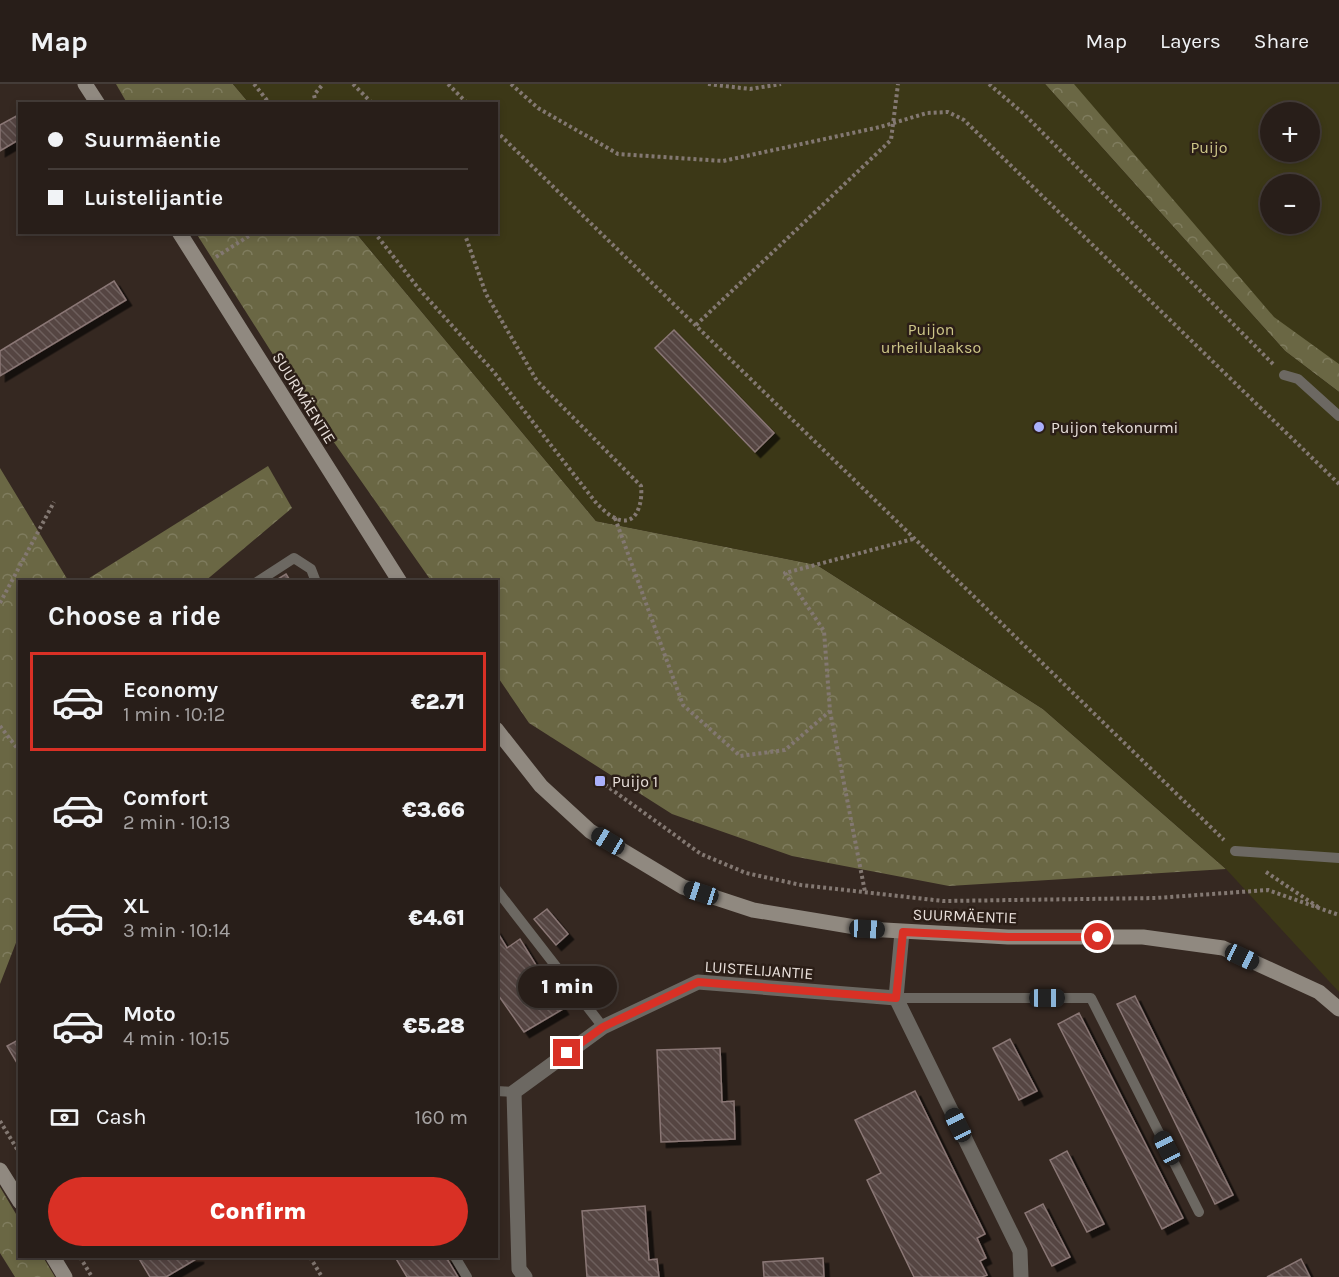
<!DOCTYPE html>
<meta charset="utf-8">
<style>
body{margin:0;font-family:Karla,sans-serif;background:#342b26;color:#f1f3f6;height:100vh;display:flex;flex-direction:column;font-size:22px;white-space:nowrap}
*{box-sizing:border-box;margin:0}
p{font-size:20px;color:#a5a2a2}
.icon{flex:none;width:33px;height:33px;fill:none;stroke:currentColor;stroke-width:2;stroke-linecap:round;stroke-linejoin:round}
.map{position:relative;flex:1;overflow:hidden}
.panel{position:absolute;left:18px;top:496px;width:480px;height:678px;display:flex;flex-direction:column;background:#281e19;border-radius:0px;box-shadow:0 3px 9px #0003,0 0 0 2px #443c38}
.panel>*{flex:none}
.banner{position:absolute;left:18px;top:18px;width:480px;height:132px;border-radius:0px;box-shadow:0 3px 9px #0003,0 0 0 2px #443c38;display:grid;align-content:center;height:132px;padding:0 30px;background:#281e19}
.fabs{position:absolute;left:1260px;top:18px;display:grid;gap:12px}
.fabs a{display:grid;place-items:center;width:60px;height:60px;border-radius:50%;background:#281e19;box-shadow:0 3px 9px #0003,0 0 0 2px #443c38;font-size:30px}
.end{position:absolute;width:27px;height:27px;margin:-14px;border:8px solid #d93025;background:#fff;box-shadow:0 0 0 3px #fff}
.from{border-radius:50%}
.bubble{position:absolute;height:42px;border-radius:21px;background:#281e19;box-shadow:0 3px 9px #0003,0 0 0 2px #443c38;font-size:20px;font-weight:800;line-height:42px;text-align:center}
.car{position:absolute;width:18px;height:36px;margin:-18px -9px;border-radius:8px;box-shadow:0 0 4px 2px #0007;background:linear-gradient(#222 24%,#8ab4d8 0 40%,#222 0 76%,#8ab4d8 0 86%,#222 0)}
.banner b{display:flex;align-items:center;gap:21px;height:57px;font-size:22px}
.banner b+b{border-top:2px solid #443c38}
.banner i{width:15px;height:15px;background:#f1f3f6}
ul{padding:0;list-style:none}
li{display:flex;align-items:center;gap:18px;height:99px;margin:0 12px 9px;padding:0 18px;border:3px solid transparent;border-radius:0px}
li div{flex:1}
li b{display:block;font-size:22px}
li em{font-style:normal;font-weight:800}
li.selected{border-color:#d93025}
li>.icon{width:54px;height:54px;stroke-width:1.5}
h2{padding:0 30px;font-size:27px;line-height:72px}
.pay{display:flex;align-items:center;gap:15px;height:66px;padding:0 30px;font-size:22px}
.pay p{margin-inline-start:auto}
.button{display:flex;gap:12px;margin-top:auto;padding:12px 30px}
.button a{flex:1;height:69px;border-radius:36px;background:#d93025;color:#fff;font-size:24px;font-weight:800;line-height:69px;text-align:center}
header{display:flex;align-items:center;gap:36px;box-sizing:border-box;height:84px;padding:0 30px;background:#281e19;border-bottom:2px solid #443c38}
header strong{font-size:28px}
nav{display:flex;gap:33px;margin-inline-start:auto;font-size:21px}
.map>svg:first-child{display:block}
.forest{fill:url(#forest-crowns);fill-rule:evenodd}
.green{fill:#3c3817;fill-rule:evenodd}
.building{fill:url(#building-back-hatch);stroke:#8a7775;stroke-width:1.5;filter:url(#shadow)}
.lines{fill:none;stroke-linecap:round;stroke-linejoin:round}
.path{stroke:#837872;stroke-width:4;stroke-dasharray:3 3;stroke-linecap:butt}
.lane{stroke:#6c6862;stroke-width:10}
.street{stroke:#6c6862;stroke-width:15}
.secondary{stroke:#908980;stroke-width:15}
.route{stroke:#d93025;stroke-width:8}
.poi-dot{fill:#aab0fb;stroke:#2b1e17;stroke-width:2}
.labels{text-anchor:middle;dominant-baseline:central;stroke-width:5;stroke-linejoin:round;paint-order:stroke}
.park-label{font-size:16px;fill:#cdc688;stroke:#2b1e17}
.street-label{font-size:16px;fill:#e7ded9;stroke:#2b1e17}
.poi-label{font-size:16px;fill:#e7ded9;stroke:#2b1e17;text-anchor:start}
</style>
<header>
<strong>Map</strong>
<nav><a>Map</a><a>Layers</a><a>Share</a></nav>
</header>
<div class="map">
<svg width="1339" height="1193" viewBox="0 0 1339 1193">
<defs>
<pattern id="forest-crowns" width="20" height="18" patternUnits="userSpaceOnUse" patternTransform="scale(1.5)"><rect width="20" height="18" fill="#6a6744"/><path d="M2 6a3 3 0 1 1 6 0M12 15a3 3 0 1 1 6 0" fill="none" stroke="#7f7c5e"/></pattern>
<pattern id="building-back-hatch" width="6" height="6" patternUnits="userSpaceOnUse" patternTransform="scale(1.5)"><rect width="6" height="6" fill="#554442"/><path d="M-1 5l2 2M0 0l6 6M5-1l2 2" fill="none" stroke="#6d5f5d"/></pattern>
<filter id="shadow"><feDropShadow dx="5.5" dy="5.5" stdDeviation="0" flood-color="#0009"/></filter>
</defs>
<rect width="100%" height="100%" fill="#352821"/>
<!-- forest -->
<g class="forest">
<path d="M116 0H233L249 19H127Z"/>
<path d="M1045 0H1339V308L1285 267ZM1270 28H1310V68H1270ZM1270 100H1310V140H1270Z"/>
<path d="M196 149H356L596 437 817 481 1043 625 1226 785 949 802 792 772 672 730 529 639 497 592 496 498H432L279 280Z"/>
<path d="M268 382 292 424 204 498H83Z"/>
<path d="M0 384 69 498H20L19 851 0 900Z"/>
<path d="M0 1103 19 1135 20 1173H43L55 1193H15L0 1169Z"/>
</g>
<!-- green -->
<g class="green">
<path d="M233 0H1045L1285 267 1339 308V908L1226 785 1043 625 817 481 596 437 356 149 496 148V20L249 19Z"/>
<path d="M1074 0H1339V280L1274 233ZM1270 28H1310V68H1270ZM1270 100H1310V140H1270Z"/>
</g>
<!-- building -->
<g class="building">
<path d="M20 30V55L0 67V41Z"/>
<path d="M114 197 126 216 0 292V267Z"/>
<path d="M674 246 774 349 755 368 655 264Z"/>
<path d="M286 490 291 498H273Z"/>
<path d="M547 825 568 850 556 861 534 835Z"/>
<path d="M496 846 507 864 520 855 563 925 524 948 496 908Z"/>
<path d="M1135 912 1233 1111 1215 1120 1117 920Z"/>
<path d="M1079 929 1183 1134 1162 1145 1058 940Z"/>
<path d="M20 955V984L7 962Z"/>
<path d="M1010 955 1037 1007 1019 1016 993 964Z"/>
<path d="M720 964 722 1018 734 1017 735 1055 661 1058 657 966Z"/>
<path d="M915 1007 985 1150 977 1154 986 1174 980 1177 987 1191 982 1193H914L867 1096 881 1089 855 1036Z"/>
<path d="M1067 1067 1104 1140 1087 1148 1050 1076Z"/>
<path d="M1043 1120 1070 1173 1052 1182 1025 1129Z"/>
<path d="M645 1122 649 1176 657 1175 659 1193H587L582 1127Z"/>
<path d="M138 1173H198V1174L166 1193H150Z"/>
<path d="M395 1173H446L458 1193H407Z"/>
<path d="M823 1174 824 1193H764L763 1178Z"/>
<path d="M1301 1175 1310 1193H1267Z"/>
</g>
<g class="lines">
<!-- path -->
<g class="path">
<path d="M254 0 270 20"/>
<path d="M353 0 373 20"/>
<path d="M448 0 468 20"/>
<path d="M511 0 538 24 618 70 723 77 880 43 927 29 948 28 964 36 1339 400"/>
<path d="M708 0 750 5 781 0"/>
<path d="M989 0 1024 30 1273 280"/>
<path d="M316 20 314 11 323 0"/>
<path d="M496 47 1224 756"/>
<path d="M374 148 419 205 493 287 597 420C602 424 607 430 613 433 636 446 643 420 641 402L537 297 486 210 464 148"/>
<path d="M216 173 255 148"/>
<path d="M696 241 891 56 898 0"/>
<path d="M615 434 683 621 740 672 785 666 830 627 824 547 785 489 913 455"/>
<path d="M0 519 54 418"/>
<path d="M830 627 865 808"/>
<path d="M0 642 20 668"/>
<path d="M600 697 701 770 746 789 801 801 943 817 1156 814 1268 806 1339 831"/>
<path d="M1266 788 1318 823"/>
<path d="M0 1037 20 1070"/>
<path d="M80 1173 92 1193"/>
<path d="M310 1173 322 1193"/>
</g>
<!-- lane -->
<g class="lane">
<path d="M1284 291 1298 295 1339 332"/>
<path d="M257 498 294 474 311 485 316 498"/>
<path d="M1235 767 1339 774"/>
<path d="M496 805 603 943"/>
<path d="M896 914H1091L1199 1128"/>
<path d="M496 1007 514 1008"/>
<path d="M455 1173 467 1193"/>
</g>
<!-- street -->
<g class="street">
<path d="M902 848 896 914 1020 1167 1021 1193"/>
<path d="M525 1193 519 1185 514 1008 603 943 698 898 896 914"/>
</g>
<!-- secondary -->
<g class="secondary">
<path d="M85 0 98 20"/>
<path d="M179 148 400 498"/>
<path d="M496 645 541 702 590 747 683 803 753 826 867 845 1008 853H1143L1223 864 1319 908 1339 925"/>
<path d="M0 1086 20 1118"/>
<path d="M53 1173 65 1193"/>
</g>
</g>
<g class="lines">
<!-- route -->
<path class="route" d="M567 969 603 943 698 898 896 914 903 848 1008 853H1098"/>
</g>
<!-- markers -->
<g class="poi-dot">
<circle cx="1039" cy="343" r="6"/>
<rect x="594" y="691" width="12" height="12" rx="3"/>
</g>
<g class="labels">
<!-- park labels -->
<g class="park-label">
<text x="1209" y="63">Puijo</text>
<text x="931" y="245">Puijon<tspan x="931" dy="18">urheilulaakso</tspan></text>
</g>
<!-- street labels -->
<g class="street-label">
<text transform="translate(304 314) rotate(58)">SUURMÄENTIE</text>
<text transform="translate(965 832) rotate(2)">SUURMÄENTIE</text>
<text transform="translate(759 886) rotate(4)">LUISTELIJANTIE</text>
</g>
<!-- poi labels -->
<g class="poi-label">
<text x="1051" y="343">Puijon tekonurmi</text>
<text x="612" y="697">Puijo 1</text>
</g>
</g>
</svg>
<div class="fabs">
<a>+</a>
<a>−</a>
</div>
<i class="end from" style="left:1098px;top:853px"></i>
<i class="end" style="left:567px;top:969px"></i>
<div class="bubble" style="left:518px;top:882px;width:99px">1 min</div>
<i class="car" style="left:608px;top:757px;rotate:301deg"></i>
<i class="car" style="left:701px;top:809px;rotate:288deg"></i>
<i class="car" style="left:867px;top:845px;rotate:93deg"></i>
<i class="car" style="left:1242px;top:873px;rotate:115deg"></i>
<i class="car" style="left:1047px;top:914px;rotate:90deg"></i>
<i class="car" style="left:958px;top:1041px;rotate:334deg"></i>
<i class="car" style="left:1167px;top:1064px;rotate:333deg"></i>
<div class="banner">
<b><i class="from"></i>Suurmäentie</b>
<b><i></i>Luistelijantie</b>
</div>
<section class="panel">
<h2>Choose a ride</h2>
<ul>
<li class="selected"><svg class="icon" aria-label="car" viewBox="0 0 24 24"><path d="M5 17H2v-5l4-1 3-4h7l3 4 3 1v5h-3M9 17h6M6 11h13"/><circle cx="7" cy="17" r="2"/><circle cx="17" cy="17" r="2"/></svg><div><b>Economy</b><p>1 min · 10:12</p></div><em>€2.71</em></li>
<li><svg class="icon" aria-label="car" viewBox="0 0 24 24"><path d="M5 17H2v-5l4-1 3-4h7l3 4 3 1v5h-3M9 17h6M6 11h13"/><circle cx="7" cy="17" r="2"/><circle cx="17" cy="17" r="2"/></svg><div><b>Comfort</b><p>2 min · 10:13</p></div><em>€3.66</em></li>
<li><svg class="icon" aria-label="car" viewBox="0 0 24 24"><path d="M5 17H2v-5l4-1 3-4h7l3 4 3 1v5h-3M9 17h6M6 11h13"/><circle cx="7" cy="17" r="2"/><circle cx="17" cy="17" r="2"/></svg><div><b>XL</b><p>3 min · 10:14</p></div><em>€4.61</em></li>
<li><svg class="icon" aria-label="car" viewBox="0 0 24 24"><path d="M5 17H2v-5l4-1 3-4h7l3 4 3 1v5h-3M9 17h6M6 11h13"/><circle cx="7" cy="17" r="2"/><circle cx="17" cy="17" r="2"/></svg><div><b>Moto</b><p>4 min · 10:15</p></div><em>€5.28</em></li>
</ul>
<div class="pay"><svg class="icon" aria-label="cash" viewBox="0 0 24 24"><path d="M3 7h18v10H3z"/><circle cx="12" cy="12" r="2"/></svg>Cash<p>160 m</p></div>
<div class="button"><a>Confirm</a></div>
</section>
</div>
